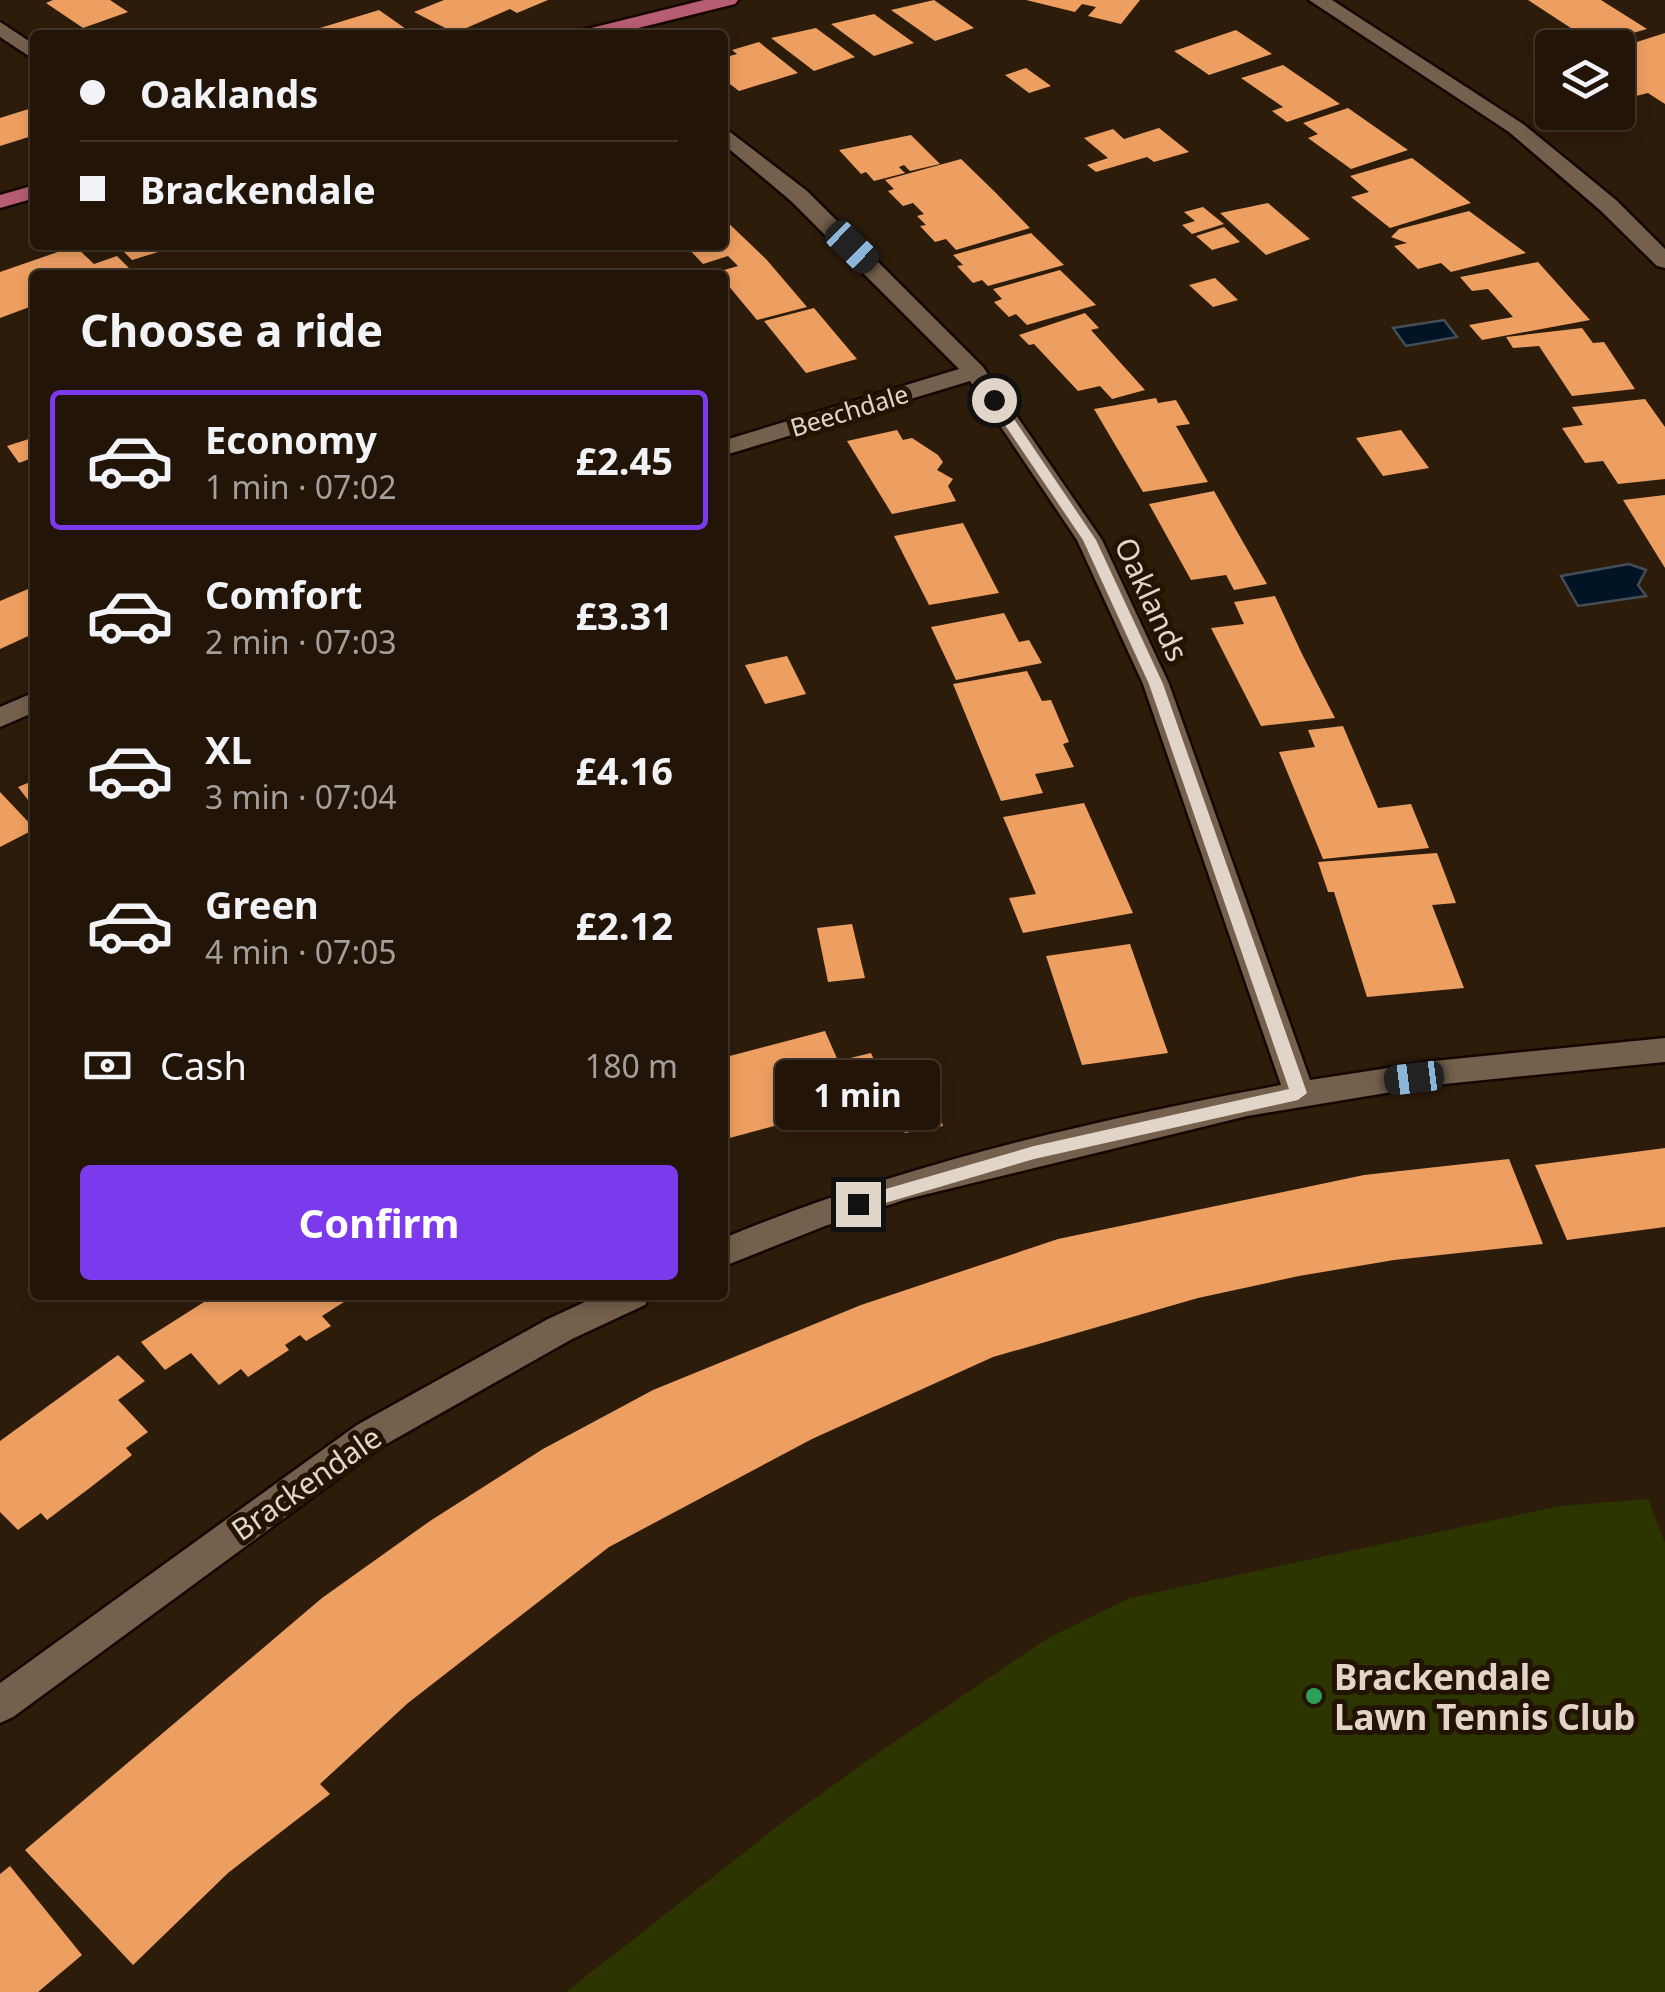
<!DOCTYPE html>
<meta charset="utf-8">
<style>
body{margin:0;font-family:"Noto Sans",sans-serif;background:#2e2216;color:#f1f3f6;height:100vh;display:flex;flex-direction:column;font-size:38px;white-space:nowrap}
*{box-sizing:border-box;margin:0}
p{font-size:32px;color:#a29f9c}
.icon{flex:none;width:55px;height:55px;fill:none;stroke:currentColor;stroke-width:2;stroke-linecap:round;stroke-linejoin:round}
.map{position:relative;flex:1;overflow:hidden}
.sheet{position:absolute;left:30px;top:270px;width:698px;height:1030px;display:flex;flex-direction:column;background:#221508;border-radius:10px;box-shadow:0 5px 15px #0003,0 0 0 2px #3f3429}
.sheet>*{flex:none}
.top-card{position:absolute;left:30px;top:30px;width:698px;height:220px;border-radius:10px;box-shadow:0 5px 15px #0003,0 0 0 2px #3f3429;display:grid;align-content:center;height:220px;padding:0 50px;background:#221508}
.buttons{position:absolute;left:1535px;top:30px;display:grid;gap:20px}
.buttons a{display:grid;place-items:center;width:100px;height:100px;border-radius:10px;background:#221508;box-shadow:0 5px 15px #0003,0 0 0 2px #3f3429;font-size:50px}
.end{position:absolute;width:45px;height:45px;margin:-22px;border:12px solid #e1d5ca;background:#111;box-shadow:0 0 0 5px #111}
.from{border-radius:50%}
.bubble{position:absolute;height:70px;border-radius:10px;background:#221508;box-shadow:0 5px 15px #0003,0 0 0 2px #3f3429;font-size:32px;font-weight:700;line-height:70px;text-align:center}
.car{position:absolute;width:30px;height:60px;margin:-30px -15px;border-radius:12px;box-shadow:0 0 8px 2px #0007;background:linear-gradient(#222 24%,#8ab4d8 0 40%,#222 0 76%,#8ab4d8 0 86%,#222 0)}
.top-card b{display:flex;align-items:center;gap:35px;height:95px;font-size:38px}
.top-card b+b{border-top:2px solid #3f3429}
.top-card i{width:25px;height:25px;background:#f1f3f6}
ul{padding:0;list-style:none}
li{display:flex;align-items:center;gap:30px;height:140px;margin:0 20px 15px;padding:0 30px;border:5px solid transparent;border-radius:10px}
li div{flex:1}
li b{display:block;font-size:38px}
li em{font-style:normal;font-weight:700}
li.selected{border-color:#7c3aed}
li>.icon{width:90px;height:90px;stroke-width:1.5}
h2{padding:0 50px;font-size:45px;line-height:120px}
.pay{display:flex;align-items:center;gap:25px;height:110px;padding:0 50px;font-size:38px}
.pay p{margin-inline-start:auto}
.action{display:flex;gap:20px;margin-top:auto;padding:20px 50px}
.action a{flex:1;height:115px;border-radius:10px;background:#7c3aed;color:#fff;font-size:40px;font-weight:700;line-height:115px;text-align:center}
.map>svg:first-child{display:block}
.green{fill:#2c3500}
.water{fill:#001426;stroke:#444e57;stroke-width:2.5}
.building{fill:#ed9f62}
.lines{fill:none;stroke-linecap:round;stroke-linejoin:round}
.minor-casing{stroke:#150600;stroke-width:5}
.primary-casing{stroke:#150600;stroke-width:5}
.minor{fill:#74604c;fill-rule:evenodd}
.primary{fill:#b65d72;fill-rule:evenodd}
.route{fill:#e1d5ca}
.leisure-dot{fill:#2e9e5b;stroke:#231302;stroke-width:4}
.labels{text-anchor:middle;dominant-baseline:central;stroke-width:10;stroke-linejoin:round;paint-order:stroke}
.far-street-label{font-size:25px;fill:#e1d5ca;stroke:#231302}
.street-label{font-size:30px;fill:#e1d5ca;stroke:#231302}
.near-poi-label{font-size:35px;font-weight:bold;fill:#e1d5ca;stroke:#231302;text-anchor:start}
</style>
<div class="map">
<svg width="1665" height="1992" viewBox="0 0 1665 1992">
<rect width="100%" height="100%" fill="#2d1c0a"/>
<!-- green -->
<path class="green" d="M1648 1499 1665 1543V1992H566L796 1812 878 1753 1048 1638 1130 1598 1560 1506Z"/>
<!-- water -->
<g class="water">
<path d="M1444 320 1457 337 1406 346 1393 328Z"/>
<path d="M1629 564 1646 570 1638 585 1646 596 1578 606 1561 576Z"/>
</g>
<!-- building -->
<g class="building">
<path d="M53 0H110L128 12 83 28 46 3Z"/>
<path d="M444 0H548L517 13 510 9 455 33 414 12Z"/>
<path d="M934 0 974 28 935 41 891 10Z"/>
<path d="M1026 0H1140L1121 24 1088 16 1096 7 1082 4 1075 12Z"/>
<path d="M1528 0H1601L1647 29 1615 38 1599 28 1580 34Z"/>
<path d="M379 10 406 29 386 35H297Z"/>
<path d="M874 14 914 43 874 56 831 24Z"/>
<path d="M816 28 855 57 814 71 771 38Z"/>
<path d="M1236 30 1272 54 1209 75 1174 51Z"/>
<path d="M1665 33V104L1648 93 1636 96 1618 84 1627 80 1618 74V48Z"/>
<path d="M759 42 798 73 739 91 722 78V58L737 54 732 50Z"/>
<path d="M1283 65 1340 104 1287 122 1272 111 1283 107 1241 78Z"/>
<path d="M1026 68 1051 86 1029 93 1005 75Z"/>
<path d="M35 107V135L0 146V118Z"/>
<path d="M1348 108 1408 150 1351 169 1308 138 1318 134 1303 123Z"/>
<path d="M1159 128 1189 152 1154 162 1147 157 1096 172 1087 165 1108 158 1084 138 1113 129 1124 139Z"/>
<path d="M911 135 940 164 910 171 904 165 899 167 905 173 874 181 866 172 861 174 839 150Z"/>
<path d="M1412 158 1471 203 1390 228 1351 197 1369 192 1350 176Z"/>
<path d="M961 159 996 193 1030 228 956 250 946 239 935 242 920 226 926 225 917 216 924 214 913 203 903 206 888 191 894 189 885 180Z"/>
<path d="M1268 203 1310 239 1266 255 1220 213Z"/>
<path d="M1203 207 1224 224 1192 234 1182 225 1195 221 1184 212Z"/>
<path d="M1469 211 1526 253 1451 272 1441 263 1418 269 1394 246 1407 243 1391 237 1399 229Z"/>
<path d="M722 217 766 259 807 307 757 320 717 272 738 266 728 256 703 264 685 245H722Z"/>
<path d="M1224 227 1240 242 1212 250 1196 236Z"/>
<path d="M1031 233 1064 265 988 286 982 280 973 283 957 266 963 265 953 255Z"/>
<path d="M117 245H178V246L132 260Z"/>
<path d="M75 246 94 264 117 256 131 270 116 275H35V305L0 318V272Z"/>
<path d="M1538 262 1590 320 1482 340 1469 325 1513 317 1488 289 1472 291 1460 277Z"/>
<path d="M1060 270 1096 305 1027 325 1016 314 1009 317 994 302 1002 299 993 289Z"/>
<path d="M1215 278 1238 300 1213 307 1189 285Z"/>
<path d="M814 308 835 333 857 359 806 373 764 321Z"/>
<path d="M1085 313 1099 328 1091 330 1145 390 1112 399 1100 386 1078 391 1034 344 1029 345 1019 335Z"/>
<path d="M1582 328 1593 343 1604 342 1635 389 1572 396 1539 346 1513 348 1506 337Z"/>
<path d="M1156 398 1158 403 1176 400 1190 424 1176 426 1208 482 1143 492 1094 409Z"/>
<path d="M1645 399 1665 427V479L1618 484 1603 461 1585 463 1562 428 1583 425 1572 407Z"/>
<path d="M897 430 903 440 912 438 938 455 943 462 937 470 953 479 948 486 956 501 892 514 847 441Z"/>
<path d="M1401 430 1429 468 1383 476 1356 438Z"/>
<path d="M35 437V457L19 463 7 446Z"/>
<path d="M1214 491 1239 535 1267 584 1234 590 1226 575 1191 580 1149 504Z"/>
<path d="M1665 495V568L1623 500Z"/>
<path d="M963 523 999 593 929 605 894 536Z"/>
<path d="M35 586V633L0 649V601Z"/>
<path d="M1275 596 1302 654 1335 718 1261 726 1211 628 1244 624 1234 602Z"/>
<path d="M1004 613 1019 642 1029 640 1042 663 956 680 931 627Z"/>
<path d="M787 656 806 694 765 704 745 665Z"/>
<path d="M1027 671 1042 701 1051 700 1069 742 1063 744 1074 767 1035 774 1043 793 1001 801 953 684Z"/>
<path d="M1343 726 1378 808 1411 804 1429 848 1323 859 1279 752 1315 747 1308 730Z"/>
<path d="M35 780V809L18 787Z"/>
<path d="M0 792 35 829 0 847Z"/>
<path d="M1084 803 1133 913 1023 933 1009 898 1036 894 1003 817Z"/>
<path d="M1437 853 1456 903 1432 905 1464 988 1367 997 1334 892H1328L1318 862Z"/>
<path d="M852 924 865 978 828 982 817 928Z"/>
<path d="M1130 944 1168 1053 1082 1065 1046 956Z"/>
<path d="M825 1031 839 1063 815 1069 832 1104 801 1112 804 1118 722 1140V1058Z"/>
<path d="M871 1053 886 1086 858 1093 842 1060Z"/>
<path d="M927 1079 943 1126 905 1133 890 1086Z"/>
<path d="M1665 1148V1227L1567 1240 1535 1165Z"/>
<path d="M1509 1159 1543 1244 1394 1260 1299 1276 1198 1298 993 1357 812 1439 609 1547 408 1703 320 1784 330 1794 228 1873 133 1965 25 1850 322 1598 430 1521 543 1449 653 1390 861 1305 1058 1239 1364 1175Z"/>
<path d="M215 1295H355L322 1316 331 1326 306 1341 300 1335 285 1345 289 1350 248 1377 241 1369 219 1385 191 1353 165 1370 141 1342Z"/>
<path d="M118 1355 145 1381 118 1400 148 1432 126 1448 132 1455 91 1487 47 1520 41 1513 18 1530 0 1512V1441Z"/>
<path d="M10 1866 82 1955 38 1992H0V1874Z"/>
</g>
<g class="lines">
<defs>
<g id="minor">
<path d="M1309 0H1332L1523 124 1616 200 1665 249V268L1657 266 1600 210 1509 132Z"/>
<path d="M0 22 35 45V60L0 37Z"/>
<path d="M722 126 807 191 983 367 1102 540 1169 684 1310 1080 1434 1061 1665 1038V1062L1434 1085 1247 1116 907 1199 825 1226 722 1267V1239C898 1165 1094 1120 1281 1085L1143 684 1077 540 970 381 722 456V441L959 369 791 201 722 143Z"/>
<path d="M35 692V712L0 727V707Z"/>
<path d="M600 1295H650L645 1305 572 1339 381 1447 13 1717 0 1723V1683L357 1425 548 1319Z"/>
</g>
<g id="primary">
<path d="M704 0H738L735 4 610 35H576L579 31Z"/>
<path d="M35 185V198L0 208V195Z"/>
</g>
</defs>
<!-- minor casing -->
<use href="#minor" class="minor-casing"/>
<!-- primary casing -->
<use href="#primary" class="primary-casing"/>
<!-- minor -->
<use href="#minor" class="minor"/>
<!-- primary -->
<use href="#primary" class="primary"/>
</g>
<!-- route -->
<path class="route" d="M989 397H999L1096 540 1163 684 1307 1093 1298 1100 1034 1159 858 1211 851 1209V1199L1034 1146 1289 1089 1149 684 1083 540 988 400Z"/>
<!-- markers -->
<circle class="leisure-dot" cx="1314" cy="1696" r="10"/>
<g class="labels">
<!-- far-street labels -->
<g class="far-street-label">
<text transform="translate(849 410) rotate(-17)">Beechdale</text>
</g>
<!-- street labels -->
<g class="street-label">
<text transform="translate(1152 599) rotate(65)">Oaklands</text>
<text transform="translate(306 1483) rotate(-35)">Brackendale</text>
</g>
<!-- near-poi labels -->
<g class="near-poi-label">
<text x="1334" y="1676">Brackendale<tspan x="1334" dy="40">Lawn Tennis Club</tspan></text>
</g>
</g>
</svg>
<div class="buttons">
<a><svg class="icon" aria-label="layers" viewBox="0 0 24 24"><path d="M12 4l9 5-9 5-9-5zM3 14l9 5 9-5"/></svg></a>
</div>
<i class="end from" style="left:994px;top:400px"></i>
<i class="end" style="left:858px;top:1204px"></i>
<div class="bubble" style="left:775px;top:1060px;width:165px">1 min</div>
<i class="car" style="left:852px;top:247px;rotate:134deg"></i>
<i class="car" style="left:1414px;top:1078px;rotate:263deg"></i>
<div class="top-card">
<b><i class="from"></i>Oaklands</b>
<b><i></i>Brackendale</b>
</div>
<section class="sheet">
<h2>Choose a ride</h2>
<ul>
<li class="selected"><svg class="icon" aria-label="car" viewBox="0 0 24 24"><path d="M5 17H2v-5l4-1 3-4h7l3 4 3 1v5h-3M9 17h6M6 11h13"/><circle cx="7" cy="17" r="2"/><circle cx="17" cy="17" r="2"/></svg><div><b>Economy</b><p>1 min · 07:02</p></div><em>£2.45</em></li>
<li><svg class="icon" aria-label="car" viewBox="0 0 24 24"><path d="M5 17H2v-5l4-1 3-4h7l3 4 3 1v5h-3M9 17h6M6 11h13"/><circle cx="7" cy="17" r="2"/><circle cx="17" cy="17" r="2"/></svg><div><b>Comfort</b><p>2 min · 07:03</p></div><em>£3.31</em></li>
<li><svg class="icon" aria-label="car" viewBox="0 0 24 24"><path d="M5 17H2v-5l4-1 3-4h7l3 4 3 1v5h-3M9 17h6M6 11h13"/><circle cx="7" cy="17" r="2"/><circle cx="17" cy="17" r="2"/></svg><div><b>XL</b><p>3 min · 07:04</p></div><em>£4.16</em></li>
<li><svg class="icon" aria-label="car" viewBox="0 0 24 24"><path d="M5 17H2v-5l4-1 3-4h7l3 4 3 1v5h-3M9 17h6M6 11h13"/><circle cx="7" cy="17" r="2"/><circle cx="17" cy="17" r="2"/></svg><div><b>Green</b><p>4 min · 07:05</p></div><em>£2.12</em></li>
</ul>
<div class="pay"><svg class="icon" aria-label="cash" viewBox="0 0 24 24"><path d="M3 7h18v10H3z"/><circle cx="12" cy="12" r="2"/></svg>Cash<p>180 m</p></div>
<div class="action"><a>Confirm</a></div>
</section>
</div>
